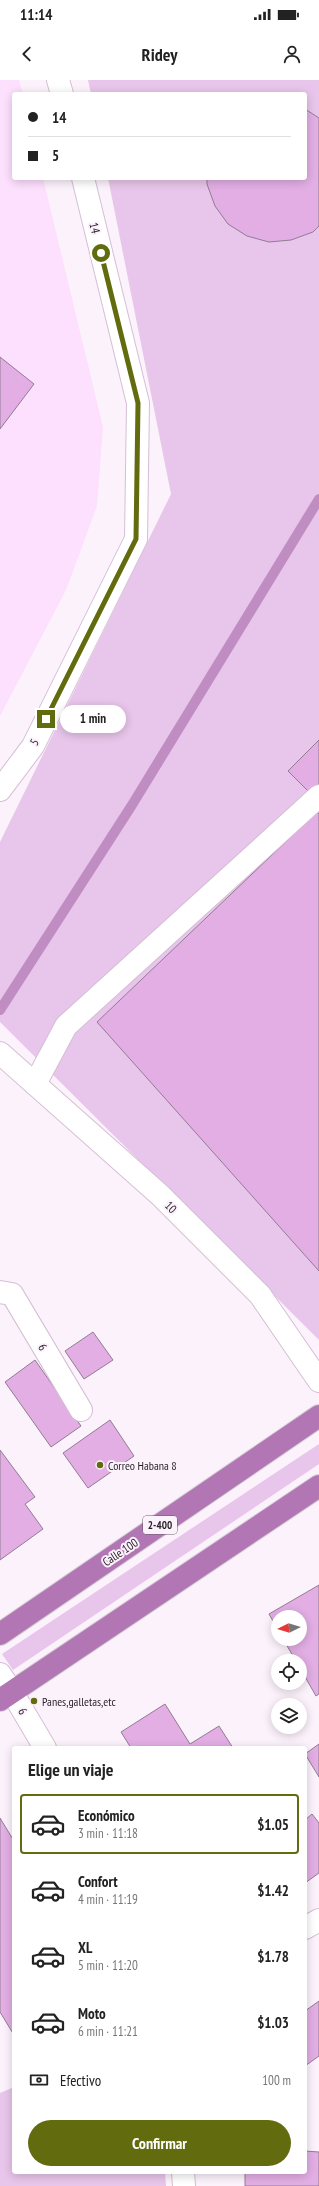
<!DOCTYPE html>
<html lang="es">
<meta charset="utf-8">
<style>
body{margin:0;font-family:"PT Sans Narrow",sans-serif;background:#f6f6f6;color:#222;height:100vh;display:flex;flex-direction:column;font-size:15px;white-space:nowrap}
*{box-sizing:border-box;margin:0}
p{font-size:13px;color:#767676}
.icon{flex:none;width:22px;height:22px;fill:none;stroke:currentColor;stroke-width:2;stroke-linecap:round;stroke-linejoin:round}
.map{position:relative;flex:1;overflow:hidden}
.side{position:absolute;left:12px;top:1666px;width:295px;height:428px;display:flex;flex-direction:column;background:#fff;border-radius:4px;box-shadow:0 2px 10px #0003}
.side>*{flex:none}
.banner{position:absolute;left:12px;top:12px;width:295px;height:88px;border-radius:4px;box-shadow:0 2px 10px #0003;display:grid;align-content:center;height:88px;padding:0 16px;background:#fff}
.needle{width:26px;rotate:265deg}
.controls{position:absolute;left:271px;top:1530px;display:grid;gap:8px}
.controls a{display:grid;place-items:center;width:36px;height:36px;border-radius:50%;background:#fff;box-shadow:0 2px 10px #0003;font-size:20px}
.end{position:absolute;width:18px;height:18px;margin:-9px;border:5px solid #636b0f;background:#fff;box-shadow:0 0 0 2px #fff}
.from{border-radius:50%}
.bubble{position:absolute;height:28px;border-radius:14px;background:#fff;box-shadow:0 2px 10px #0003;font-size:13px;font-weight:700;line-height:28px;text-align:center}
.banner b{display:flex;align-items:center;gap:14px;height:38px;font-size:15px}
.banner b+b{border-top:1px solid #e0e0e0}
.banner i{width:10px;height:10px;background:#222}
ul{padding:0;list-style:none}
li{display:flex;align-items:center;gap:12px;height:60px;margin:0 8px 6px;padding:0 8px;border:2px solid transparent;border-radius:4px}
li div{flex:1}
li b{display:block;font-size:15px}
li em{font-style:normal;font-weight:700}
li.current{border-color:#636b0f}
li>.icon{width:36px;height:36px;stroke-width:1.5}
h2{padding:0 16px;font-size:18px;line-height:48px}
.pay{display:flex;align-items:center;gap:10px;height:44px;padding:0 16px;font-size:15px}
.pay p{margin-inline-start:auto}
.action{display:flex;gap:8px;margin-top:auto;padding:8px 16px}
.action a{flex:1;height:46px;border-radius:24px;background:#636b0f;color:#fff;font-size:16px;font-weight:700;line-height:46px;text-align:center}
.status{display:flex;justify-content:space-between;align-items:center;height:28px;padding:0 20px;background:#fff;direction:ltr}
.status svg{height:11px;fill:currentColor}
header{display:flex;justify-content:space-between;align-items:center;height:52px;padding:0 16px;background:#fff;font-size:18px;font-weight:700}
.map>svg:first-child{display:block}
.built{fill:#fddffe}
.green{fill:#e8c5ea}
.lines{fill:none;stroke-linecap:round;stroke-linejoin:round}
.stream{stroke:#c08dc3;stroke-width:10}
.building{fill:#e2aee4;stroke:#927c93}
.minor-casing{stroke:#d5bed6;stroke-width:24}
.highway-casing{stroke:#d4d2d4;stroke-width:24}
.minor{stroke:#fff;stroke-width:22}
.highway{stroke:#b276b5;stroke-width:22}
.route{stroke:#636b0f;stroke-width:5}
.poi-dot{fill:#636b0f;stroke:#fcf2fc;stroke-width:1.5}
.labels{text-anchor:middle;dominant-baseline:central;stroke-width:4;stroke-linejoin:round;paint-order:stroke}
.shield{fill:#fcf2fc;stroke:#675e68;stroke-width:1}
.shield-label{font-size:11px;font-weight:bold;fill:#271f28}
.street-label{font-size:12px;fill:#271f28;stroke:#fcf2fc}
.poi-label{font-size:12px;fill:#271f28;stroke:#fcf2fc;text-anchor:start}
</style>
<div class="status"><b>11:14</b><svg viewBox="0 0 49 12"><path d="M0 12V9h3v3zM5 12V6h3v6zM10 12V3h3v9zM15 12V0h3v12zM26 1h20v11H26zM47 4h2v5h-2z"/></svg></div>
<header><svg class="icon" aria-label="back" viewBox="0 0 24 24"><path d="M15 5l-7 7 7 7"/></svg>Ridey<svg class="icon" aria-label="person" viewBox="0 0 24 24"><circle cx="12" cy="8" r="4"/><path d="M4 21q1-7 8-7t8 7"/></svg></header>
<div class="map">
<svg width="319" height="2106" viewBox="0 0 319 2106">
<rect width="100%" height="100%" fill="#fcf2fc"/>
<!-- built -->
<path class="built" d="M0 0H19L23 14H14V98H43L103 347 97 426 66 510 0 636Z"/>
<!-- green -->
<g class="green">
<path d="M88 0H319V1260L0 942V762L171 414 108 98H305V14H91Z"/>
<path d="M319 1364V1384L13 1590 2 1574Z"/>
<path d="M14 2007V2092H165L166 2106H0V2013Z"/>
</g>
<g class="lines">
<!-- stream -->
<path class="stream" d="M0 930 132 725 319 419"/>
</g>
<!-- building -->
<g class="building">
<path d="M305 29 319 38V146L313 152 291 160 269 162 247 156 228 144 215 126 207 104V98H305Z"/>
<path d="M0 277 34 304 0 349Z"/>
<path d="M319 660V706L311 714 288 691Z"/>
<path d="M317 732 319 734V1191L97 942Z"/>
<path d="M93 1252 113 1280 84 1299 65 1271Z"/>
<path d="M35 1280 81 1346 51 1367 5 1302Z"/>
<path d="M110 1340 134 1376 88 1408 63 1373Z"/>
<path d="M0 1370 35 1417 25 1424 43 1449 0 1480Z"/>
<path d="M319 1505V1614L316 1616 300 1588V1581H296L283 1559H300V1537H278V1550L269 1534Z"/>
<path d="M165 1624 190 1664 219 1646 233 1668H131L121 1652Z"/>
<path d="M319 1664V1697L305 1674Z"/>
<path d="M312 1734 319 1743V1793L305 1803V1740Z"/>
<path d="M0 1738 14 1761V1955L0 1932Z"/>
<path d="M319 1921V1976L305 1986V1931Z"/>
<path d="M305 2071 319 2072V2106H245V2092H305Z"/>
</g>
<g class="lines">
<defs>
<g id="minor">
<path d="M58 0 62 14"/>
<path d="M0 710 33 666 136 459 138 323 83 98"/>
<path d="M0 973 160 1115 260 1215 319 1301"/>
<path d="M35 1004 66 946 319 716"/>
<path d="M0 1212 12 1214 81 1330"/>
<path d="M0 1594 12 1612 45 1668"/>
<path d="M305 1848 319 1840"/>
<path d="M183 2092 184 2106"/>
</g>
<g id="highway">
<path d="M0 1554 319 1336"/>
<path d="M0 1620 319 1406"/>
</g>
</defs>
<!-- minor casing -->
<use href="#minor" class="minor-casing"/>
<!-- highway casing -->
<use href="#highway" class="highway-casing"/>
<!-- minor -->
<use href="#minor" class="minor"/>
<!-- highway -->
<use href="#highway" class="highway"/>
</g>
<g class="lines">
<!-- route -->
<path class="route" d="M46 639 136 459 138 323 101 173"/>
</g>
<!-- markers -->
<g class="poi-dot">
<circle cx="100" cy="1385" r="4"/>
<circle cx="34" cy="1621" r="4"/>
</g>
<g class="labels">
<!-- shield labels -->
<rect class="shield" x="143" y="1436" width="34" height="18" rx="3"/>
<g class="shield-label">
<text x="160" y="1445">2-400</text>
</g>
<!-- street labels -->
<g class="street-label">
<text transform="translate(95 148) rotate(76)">14</text>
<text transform="translate(34 662) rotate(-61)">5</text>
<text transform="translate(171 1127) rotate(45)">10</text>
<text transform="translate(43 1267) rotate(59)">6</text>
<text transform="translate(120 1472) rotate(-34)">Calle 100</text>
<text transform="translate(23 1631) rotate(60)">6</text>
</g>
<!-- poi labels -->
<g class="poi-label">
<text x="108" y="1385">Correo Habana 8</text>
<text x="42" y="1621">Panes,galletas,etc</text>
</g>
</g>
</svg>
<div class="controls">
<a><svg class="needle" viewBox="-14 -14 28 28"><path d="M0-13l5 13h-10z" fill="#e53935"/><path d="M0 13l5-13h-10z" fill="#767676"/></svg></a>
<a><svg class="icon" aria-label="locate" viewBox="0 0 24 24"><circle cx="12" cy="12" r="6"/><path d="M12 2v4M12 18v4M2 12h4M18 12h4"/></svg></a>
<a><svg class="icon" aria-label="layers" viewBox="0 0 24 24"><path d="M12 4l9 5-9 5-9-5zM3 14l9 5 9-5"/></svg></a>
</div>
<i class="end from" style="left:101px;top:173px"></i>
<i class="end" style="left:46px;top:639px"></i>
<div class="bubble" style="left:60px;top:625px;width:66px">1 min</div>
<div class="banner">
<b><i class="from"></i>14</b>
<b><i></i>5</b>
</div>
<section class="side">
<h2>Elige un viaje</h2>
<ul>
<li class="current"><svg class="icon" aria-label="car" viewBox="0 0 24 24"><path d="M5 17H2v-5l4-1 3-4h7l3 4 3 1v5h-3M9 17h6M6 11h13"/><circle cx="7" cy="17" r="2"/><circle cx="17" cy="17" r="2"/></svg><div><b>Económico</b><p>3 min · 11:18</p></div><em>$1.05</em></li>
<li><svg class="icon" aria-label="car" viewBox="0 0 24 24"><path d="M5 17H2v-5l4-1 3-4h7l3 4 3 1v5h-3M9 17h6M6 11h13"/><circle cx="7" cy="17" r="2"/><circle cx="17" cy="17" r="2"/></svg><div><b>Confort</b><p>4 min · 11:19</p></div><em>$1.42</em></li>
<li><svg class="icon" aria-label="car" viewBox="0 0 24 24"><path d="M5 17H2v-5l4-1 3-4h7l3 4 3 1v5h-3M9 17h6M6 11h13"/><circle cx="7" cy="17" r="2"/><circle cx="17" cy="17" r="2"/></svg><div><b>XL</b><p>5 min · 11:20</p></div><em>$1.78</em></li>
<li><svg class="icon" aria-label="car" viewBox="0 0 24 24"><path d="M5 17H2v-5l4-1 3-4h7l3 4 3 1v5h-3M9 17h6M6 11h13"/><circle cx="7" cy="17" r="2"/><circle cx="17" cy="17" r="2"/></svg><div><b>Moto</b><p>6 min · 11:21</p></div><em>$1.03</em></li>
</ul>
<div class="pay"><svg class="icon" aria-label="cash" viewBox="0 0 24 24"><path d="M3 7h18v10H3z"/><circle cx="12" cy="12" r="2"/></svg>Efectivo<p>100 m</p></div>
<div class="action"><a>Confirmar</a></div>
</section>
</div>
